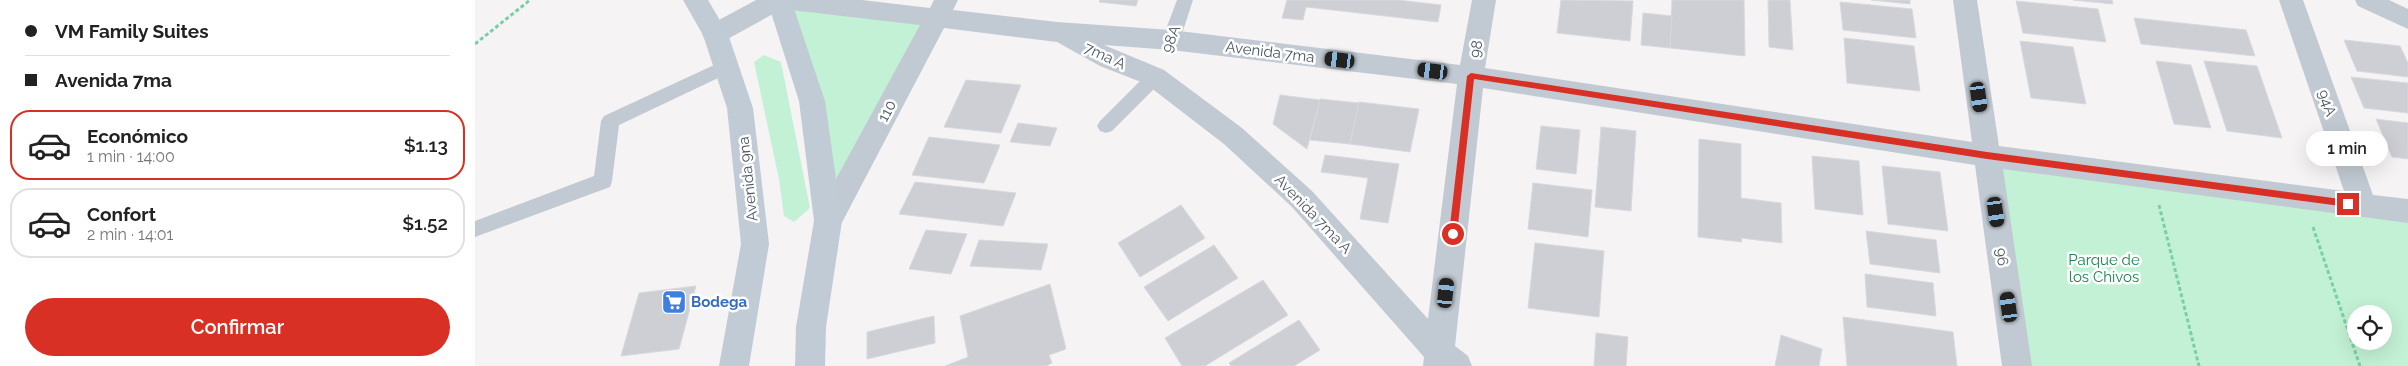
<!DOCTYPE html>
<html lang="es">
<meta charset="utf-8">
<style>
body{margin:0;font-family:Raleway,sans-serif;background:#f2f2f2;color:#222;height:100vh;display:flex;flex-direction:column;font-size:19px;white-space:nowrap}
*{box-sizing:border-box;margin:0}
p{font-size:16px;color:#767676}
.icon{flex:none;width:28px;height:28px;fill:none;stroke:currentColor;stroke-width:2;stroke-linecap:round;stroke-linejoin:round}
.map{position:relative;flex:1;overflow:hidden}
.sheet{display:flex;flex-direction:column;background:#fff;width:475px}
.sheet>*{flex:none}
.banner{display:grid;align-content:center;height:110px;padding:0 25px;background:#fff}
.buttons{position:absolute;left:1872px;top:305px;display:grid;gap:10px}
.buttons a{display:grid;place-items:center;width:45px;height:45px;border-radius:50%;background:#fff;box-shadow:0 5px 20px #0002;font-size:25px}
.end{position:absolute;width:22px;height:22px;margin:-11px;border:6px solid #d93025;background:#fff;box-shadow:0 0 0 2px #fff}
.from{border-radius:50%}
.bubble{position:absolute;height:35px;border-radius:18px;background:#fff;box-shadow:0 5px 20px #0002;font-size:16px;font-weight:600;line-height:35px;text-align:center}
.car{position:absolute;width:15px;height:30px;margin:-15px -8px;border-radius:6px;box-shadow:0 0 4px 1px #0007;background:linear-gradient(#222 24%,#8ab4d8 0 40%,#222 0 76%,#8ab4d8 0 86%,#222 0)}
.banner b{display:flex;align-items:center;gap:18px;height:48px;font-size:19px}
.banner b+b{border-top:1px solid #e0e0e0}
.banner i{width:12px;height:12px;background:#222}
ul{padding:0;list-style:none}
li{display:flex;align-items:center;gap:15px;height:70px;margin:0 10px 8px;padding:0 15px;border:2px solid #e0e0e0;border-radius:20px}
li div{flex:1}
li b{display:block;font-size:19px}
li em{font-style:normal;font-weight:600}
li.selected{border-color:#d93025}
li>.icon{width:45px;height:45px;stroke-width:1.5}
.cta{display:flex;gap:10px;margin-top:auto;padding:10px 25px}
.cta a{flex:1;height:58px;border-radius:30px;background:#d93025;color:#fff;font-size:20px;font-weight:600;line-height:58px;text-align:center}
main{display:flex;flex:1;min-height:0}
.map>svg:first-child{display:block}
.green{fill:#c3f1d5;fill-rule:evenodd}
.building{fill:#cdcfd5;stroke:#d7d9de}
.lines{fill:none;stroke-linecap:round;stroke-linejoin:round}
.path{stroke:#7ad0a6;stroke-width:3;stroke-dasharray:4 2.5;stroke-linecap:butt}
.lane{fill:#c1cad2;fill-rule:evenodd}
.street{fill:#c1cad2;fill-rule:evenodd}
.secondary{fill:#c1cbd6;fill-rule:evenodd}
.route{fill:#d93025}
.labels{text-anchor:middle;dominant-baseline:central;stroke-width:5;stroke-linejoin:round;paint-order:stroke}
.street-label{font-size:15px;fill:#4a5661;stroke:#fff}
.park-label{font-size:15px;fill:#17864f;stroke:#fff}
.shop-label{font-size:15px;font-weight:bold;fill:#366cbe;stroke:#fff;text-anchor:start}
</style>
<main>
<section class="sheet">
<div class="banner">
<b><i class="from"></i>VM Family Suites</b>
<b><i></i>Avenida 7ma</b>
</div>
<ul>
<li class="selected"><svg class="icon" aria-label="car" viewBox="0 0 24 24"><path d="M5 17H2v-5l4-1 3-4h7l3 4 3 1v5h-3M9 17h6M6 11h13"/><circle cx="7" cy="17" r="2"/><circle cx="17" cy="17" r="2"/></svg><div><b>Económico</b><p>1 min · 14:00</p></div><em>$1.13</em></li>
<li><svg class="icon" aria-label="car" viewBox="0 0 24 24"><path d="M5 17H2v-5l4-1 3-4h7l3 4 3 1v5h-3M9 17h6M6 11h13"/><circle cx="7" cy="17" r="2"/><circle cx="17" cy="17" r="2"/></svg><div><b>Confort</b><p>2 min · 14:01</p></div><em>$1.52</em></li>
</ul>
<div class="cta"><a>Confirmar</a></div>
</section>
<div class="map">
<svg width="1933" height="366" viewBox="0 0 1933 366">
<rect width="100%" height="100%" fill="#f5f3f3"/>
<!-- green -->
<g class="green">
<path d="M308 0 461 19 353 221Z"/>
<path d="M289 55 306 62 335 208 319 222 309 216 304 179 279 62Z"/>
<path d="M1513 156 1933 211V366H1542ZM1881 314H1909V341H1881Z"/>
</g>
<!-- building -->
<g class="building">
<path d="M625 0H663L661 6 624 2Z"/>
<path d="M812 0H923L966 5 963 22 831 7 828 20 807 18Z"/>
<path d="M1086 0 1158 1 1155 41 1082 33Z"/>
<path d="M1197 0H1269L1270 56 1195 48Z"/>
<path d="M1293 0H1315L1318 50 1294 47Z"/>
<path d="M1396 0H1435V4Z"/>
<path d="M1598 0H1637L1638 4Z"/>
<path d="M1541 1 1623 9 1631 42 1548 33Z"/>
<path d="M1365 2 1437 9 1441 38 1368 30Z"/>
<path d="M1168 13 1197 16 1195 48 1166 45Z"/>
<path d="M1659 18 1771 30 1780 56 1666 44Z"/>
<path d="M1369 38 1439 46 1445 91 1372 83Z"/>
<path d="M1869 40 1925 46 1933 63V77L1882 71Z"/>
<path d="M1545 41 1598 47 1611 104 1556 98Z"/>
<path d="M1681 61 1716 65 1736 128 1699 124Z"/>
<path d="M1729 61 1782 66 1807 138 1752 131Z"/>
<path d="M1876 77 1933 83V113L1889 108Z"/>
<path d="M491 80 546 85 526 133 469 127Z"/>
<path d="M805 95 845 100 832 149 798 124Z"/>
<path d="M845 99 884 103 875 144 835 140Z"/>
<path d="M884 102 944 109 935 152 875 144Z"/>
<path d="M1901 119 1933 123V159L1917 157Z"/>
<path d="M543 123 582 128 575 146 535 142Z"/>
<path d="M1066 126 1105 130 1101 174 1061 169Z"/>
<path d="M1126 127 1161 131 1156 211 1120 207Z"/>
<path d="M454 137 525 145 509 183 437 175Z"/>
<path d="M1224 139 1266 144V198L1306 203 1307 243 1266 238 1267 242 1223 237Z"/>
<path d="M850 155 924 164 913 223 885 219 893 178 846 172Z"/>
<path d="M1337 156 1384 161 1388 215 1340 209Z"/>
<path d="M1407 166 1465 172 1473 231 1413 224Z"/>
<path d="M440 182 541 193 528 226 424 214Z"/>
<path d="M1058 183 1117 190 1113 237 1053 229Z"/>
<path d="M706 205 730 238 665 277 643 243Z"/>
<path d="M451 230 492 234 476 274 434 269Z"/>
<path d="M1391 231 1461 240 1465 273 1395 264Z"/>
<path d="M504 240 573 244 566 270 495 266Z"/>
<path d="M1060 243 1129 251 1124 317 1053 308Z"/>
<path d="M739 245 763 278 693 321 669 287Z"/>
<path d="M1390 274 1458 283 1461 316 1392 307Z"/>
<path d="M788 280 813 315 730 366H707L690 338Z"/>
<path d="M575 284 591 349 574 355 577 363 571 366H470L493 357 485 316Z"/>
<path d="M221 286 204 349 146 356 164 293Z"/>
<path d="M459 316 460 343 392 359V332Z"/>
<path d="M1368 317 1478 332 1482 366H1372Z"/>
<path d="M824 320 845 350 819 366H756L754 363Z"/>
<path d="M1121 333 1153 337 1151 366H1119Z"/>
<path d="M1306 335 1347 349 1344 366H1300Z"/>
</g>
<g class="lines">
<!-- path -->
<g class="path">
<path d="M0 44 55 0"/>
<path d="M1684 205 1724 366"/>
<path d="M1838 227 1885 366"/>
</g>
<!-- lane -->
<g class="lane">
<path d="M702 0H718L705 40 702 45 696 47 690 45 687 40Z"/>
<path d="M252 59 258 61 261 66 258 71 144 125 137 181 135 187 0 237V221L119 176 126 121 129 116Z"/>
<path d="M680 70 686 72 689 77 686 82 637 131 631 133 625 131 622 126 625 121 674 72Z"/>
</g>
<!-- street -->
<g class="street">
<path d="M281 0H387L455 8 459 0H483L478 10 582 22 696 30 985 65 997 0H1021L1010 68 1497 142 1478 0H1502L1524 146 1869 191 1804 0H1828L1898 195 1933 199V223L1528 169 1557 366H1527L1500 165 1008 88 980 346 993 356 997 366H948L949 357 817 207 749 144 671 84 625 66 582 42 469 28 363 230 353 233 343 230 339 221 343 212 445 25 307 9 249 41 240 44 231 41 227 34 231 27ZM629 45 696 50 982 84 953 319 837 191 767 128 689 70Z"/>
<path d="M1880 0H1914L1933 9V29L1883 6Z"/>
</g>
<!-- secondary -->
<g class="secondary">
<path d="M208 0H233L253 34 278 108 294 244 274 366H244L266 244 252 108 228 35Z"/>
<path d="M292 0H316L350 101 367 221 351 327 350 366H320L321 327 339 221 324 101Z"/>
</g>
</g>
<!-- route -->
<path class="route" d="M996 73 1512 152 1873 200 1877 204 1873 207 1512 159 999 79 982 234 978 237 974 234 992 76Z"/>
<!-- icons -->
<defs>
<symbol id="supermarket-square" viewBox="-11 -11 22 22"><rect x="-9" y="-9" width="18" height="18" rx="4" fill="#3f7fe0" stroke="#fff"/><path d="M-6-5.5h2.5l.6 2H6L4.5 2H-2.5L-4.4-4H-6ZM-1.5 3.2a1.3 1.3 0 1 0 .1 0ZM3 3.2a1.3 1.3 0 1 0 .1 0Z" fill="#fff"/></symbol>
</defs>
<g fill-rule="evenodd">
<use href="#supermarket-square" x="185" y="288" width="28" height="28"/>
</g>
<g class="labels">
<!-- street labels -->
<g class="street-label">
<text transform="translate(696 39) rotate(-69)">98A</text>
<text transform="translate(1001 49) rotate(-80)">98</text>
<text transform="translate(795 52) rotate(7)">Avenida 7ma</text>
<text transform="translate(630 56) rotate(25)">7ma A</text>
<text transform="translate(1852 103) rotate(71)">94A</text>
<text transform="translate(412 111) rotate(-62)">110</text>
<text transform="translate(273 179) rotate(-96)">Avenida 9na</text>
<text transform="translate(838 214) rotate(46)">Avenida 7ma A</text>
<text transform="translate(1527 257) rotate(82)">96</text>
</g>
<!-- park labels -->
<g class="park-label">
<text x="1629" y="260">Parque de<tspan x="1629" dy="17">los Chivos</tspan></text>
</g>
<!-- shop labels -->
<g class="shop-label">
<text x="216" y="302">Bodega</text>
</g>
</g>
</svg>
<div class="buttons">
<a><svg class="icon" aria-label="locate" viewBox="0 0 24 24"><circle cx="12" cy="12" r="6"/><path d="M12 2v4M12 18v4M2 12h4M18 12h4"/></svg></a>
</div>
<i class="end from" style="left:978px;top:234px"></i>
<i class="end" style="left:1873px;top:204px"></i>
<div class="bubble" style="left:1831px;top:131px;width:82px">1 min</div>
<i class="car" style="left:865px;top:60px;rotate:277deg"></i>
<i class="car" style="left:958px;top:71px;rotate:277deg"></i>
<i class="car" style="left:1504px;top:97px;rotate:172deg"></i>
<i class="car" style="left:1521px;top:212px;rotate:172deg"></i>
<i class="car" style="left:971px;top:293px;rotate:6deg"></i>
<i class="car" style="left:1534px;top:307px;rotate:352deg"></i>
</div>
</main>
